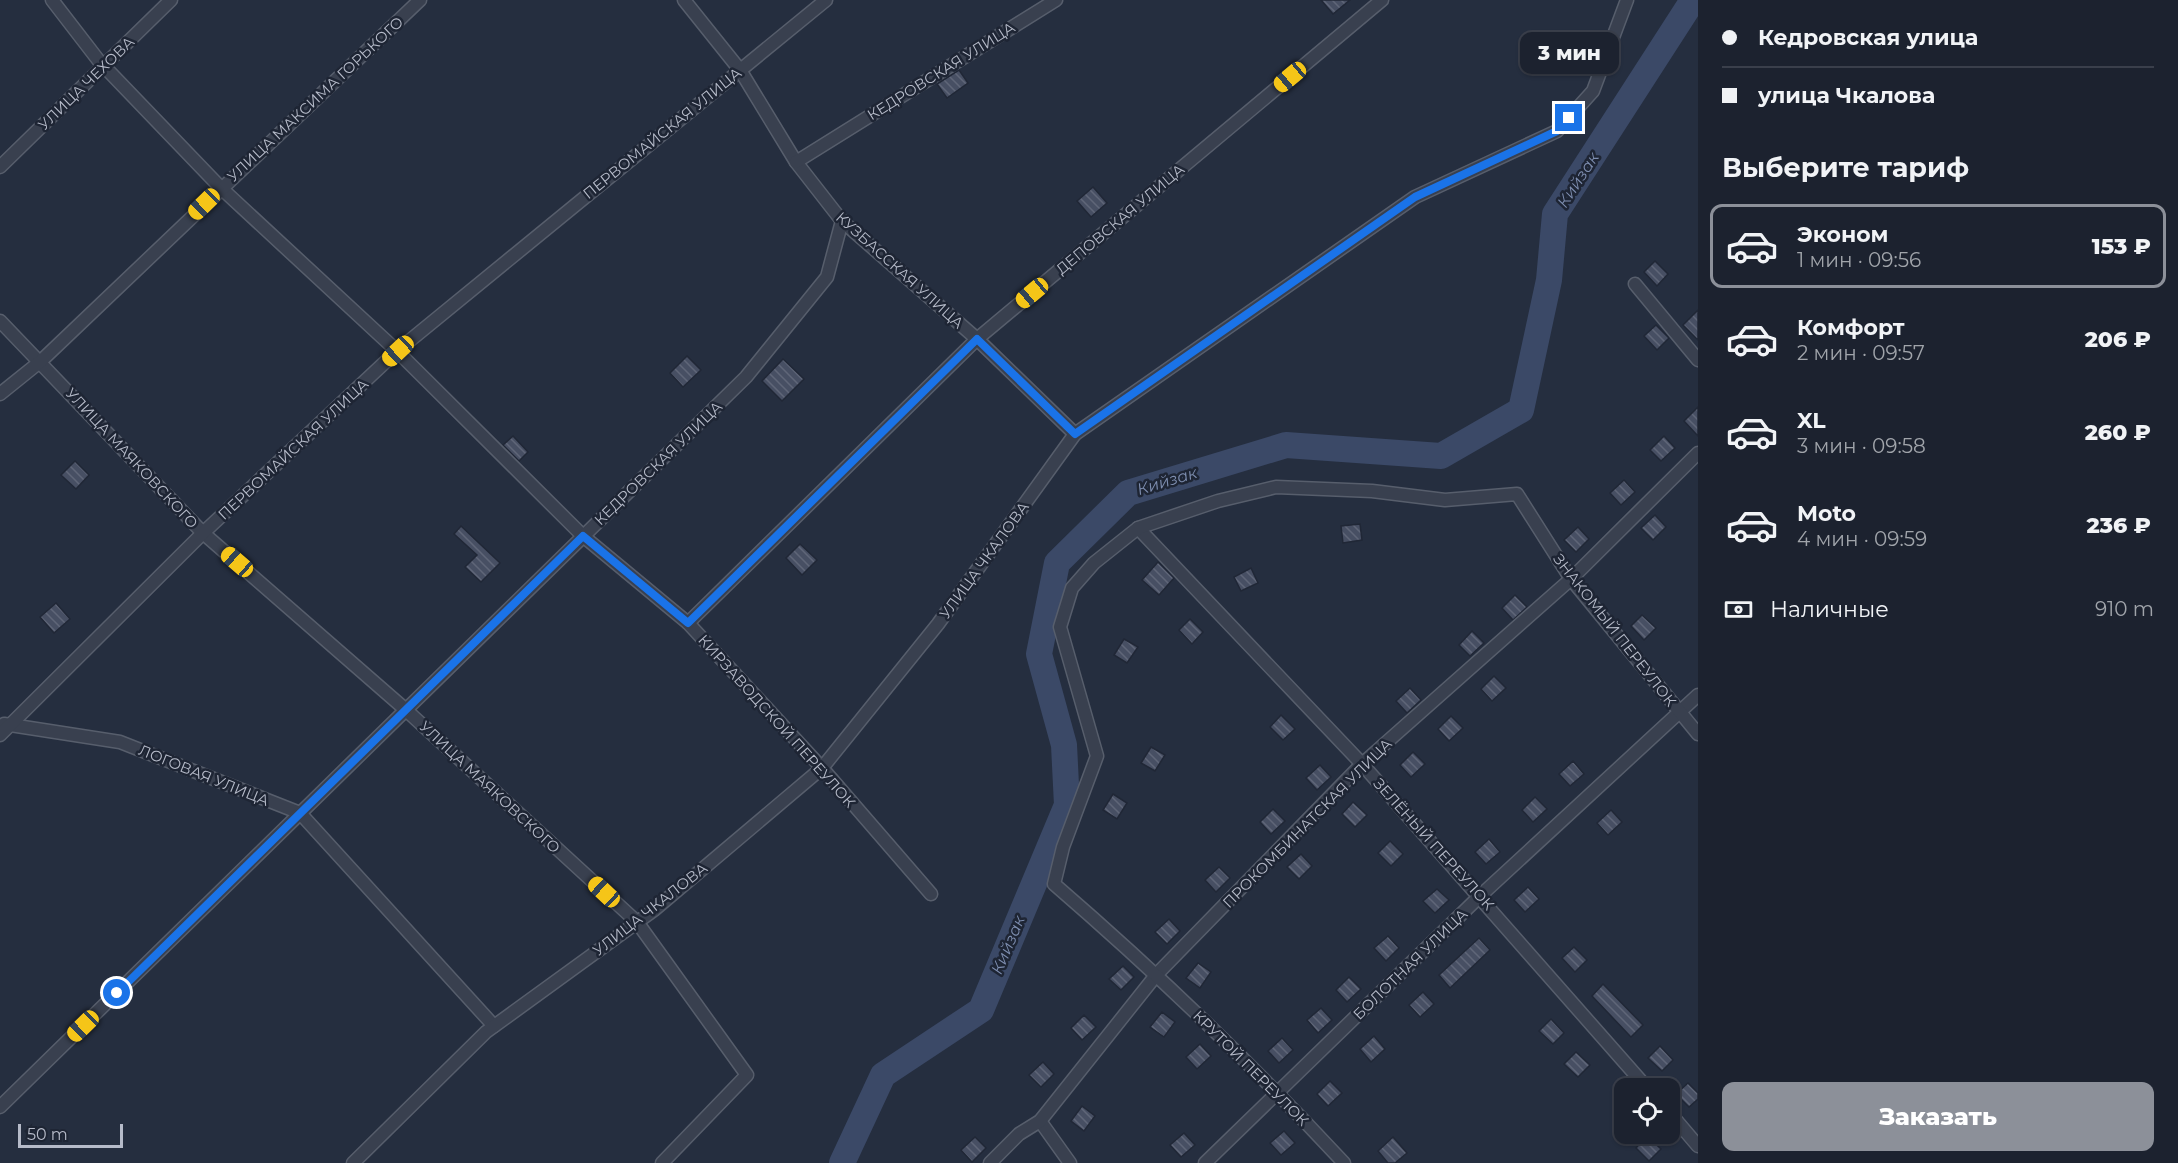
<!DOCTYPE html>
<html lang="ru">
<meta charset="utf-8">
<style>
body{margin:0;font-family:Montserrat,sans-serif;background:#252a37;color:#f1f3f6;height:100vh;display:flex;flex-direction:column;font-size:22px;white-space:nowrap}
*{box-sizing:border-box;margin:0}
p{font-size:20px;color:#a0a4aa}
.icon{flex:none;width:33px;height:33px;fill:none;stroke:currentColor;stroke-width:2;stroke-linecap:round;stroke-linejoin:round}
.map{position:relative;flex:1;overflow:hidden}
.sheet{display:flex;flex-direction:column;background:#1c222f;width:480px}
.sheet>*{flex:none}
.banner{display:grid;align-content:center;height:132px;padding:0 24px;background:#1c222f}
.fabs{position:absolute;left:1614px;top:1078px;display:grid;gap:12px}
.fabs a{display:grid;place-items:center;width:66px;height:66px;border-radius:12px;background:#1c222f;box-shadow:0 2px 4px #0004,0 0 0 2px #3a3f4b;font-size:30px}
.scale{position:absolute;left:18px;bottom:15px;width:105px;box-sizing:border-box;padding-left:6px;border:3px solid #b6bbc9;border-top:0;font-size:16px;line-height:21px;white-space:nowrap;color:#b6bbc9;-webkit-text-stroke:4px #1e2534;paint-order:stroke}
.end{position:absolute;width:27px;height:27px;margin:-14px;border:8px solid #1a73e8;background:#fff;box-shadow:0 0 0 3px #fff}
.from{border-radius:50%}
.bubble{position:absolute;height:42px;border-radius:12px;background:#1c222f;box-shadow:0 2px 4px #0004,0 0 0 2px #3a3f4b;font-size:20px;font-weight:800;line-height:42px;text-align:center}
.car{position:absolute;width:18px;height:36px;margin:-18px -9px;border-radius:8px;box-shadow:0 0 4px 2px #0007;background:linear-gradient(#f5c518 24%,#345 0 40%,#f5c518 0 76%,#345 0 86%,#f5c518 0)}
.banner b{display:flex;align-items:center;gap:21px;height:57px;font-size:22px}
.banner b+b{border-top:2px solid #3a3f4b}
.banner i{width:15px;height:15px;background:#f1f3f6}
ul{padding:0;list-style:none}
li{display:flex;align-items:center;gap:18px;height:84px;margin:0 12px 9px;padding:0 12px;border:3px solid transparent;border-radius:12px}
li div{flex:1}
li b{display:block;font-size:22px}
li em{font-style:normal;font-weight:800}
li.on{border-color:#8c9099}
li>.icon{width:54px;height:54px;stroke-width:1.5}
h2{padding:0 24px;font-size:27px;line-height:72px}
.pay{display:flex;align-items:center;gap:15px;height:66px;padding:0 24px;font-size:22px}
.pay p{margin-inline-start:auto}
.button{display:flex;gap:12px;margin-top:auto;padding:12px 24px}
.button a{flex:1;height:69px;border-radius:12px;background:#8c9099;color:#fff;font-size:24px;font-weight:800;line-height:69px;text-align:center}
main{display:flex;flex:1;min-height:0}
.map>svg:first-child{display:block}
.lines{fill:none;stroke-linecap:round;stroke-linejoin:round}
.river{stroke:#3b4967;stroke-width:26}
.building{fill:url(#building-back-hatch);stroke:#202736;stroke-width:1.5}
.minor-casing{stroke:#575e6c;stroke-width:15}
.minor{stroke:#39404f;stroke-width:12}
.route{stroke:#1a73e8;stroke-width:8}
.labels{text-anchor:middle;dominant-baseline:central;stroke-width:5;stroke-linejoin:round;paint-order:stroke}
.street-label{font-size:15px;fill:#b6bbc9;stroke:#1e2534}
.water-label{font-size:16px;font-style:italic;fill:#7e8eb0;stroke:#1e2534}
</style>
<main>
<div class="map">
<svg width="1698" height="1163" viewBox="0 0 1698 1163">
<defs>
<pattern id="building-back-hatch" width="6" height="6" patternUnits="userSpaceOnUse" patternTransform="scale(1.5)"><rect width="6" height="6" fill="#474f63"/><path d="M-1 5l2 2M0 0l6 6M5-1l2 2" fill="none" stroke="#5f6678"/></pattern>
</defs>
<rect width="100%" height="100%" fill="#252e3f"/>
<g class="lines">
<!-- river -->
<path class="river" d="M842 1163 883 1075 981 1010 1067 805 1064 745 1039 654 1057 563 1128 493 1286 445 1441 456 1521 410 1549 280 1555 214 1693 0"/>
</g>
<!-- building -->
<g class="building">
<path d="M1321 0H1350L1333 14Z"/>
<path d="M959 70 968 83 947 98 937 84Z"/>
<path d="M1093 187 1107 203 1091 217 1077 201Z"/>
<path d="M1655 261 1668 274 1657 286 1644 272Z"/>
<path d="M1698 310V340L1683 325Z"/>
<path d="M1656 325 1669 338 1657 350 1644 336Z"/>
<path d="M687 356 701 370 683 387 670 373Z"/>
<path d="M783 359 804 379 782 401 762 381Z"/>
<path d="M1698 407V436L1684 421Z"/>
<path d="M513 436 528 452 519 461 503 445Z"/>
<path d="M1664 436 1675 448 1661 461 1650 450Z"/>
<path d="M75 461 89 475 76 489 61 475Z"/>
<path d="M1624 480 1635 492 1621 505 1610 493Z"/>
<path d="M1655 515 1666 527 1653 540 1641 528Z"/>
<path d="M1360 524 1362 540 1343 543 1341 526Z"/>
<path d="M461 526 500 563 481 582 465 567 477 555 454 534Z"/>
<path d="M1578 527 1589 539 1576 552 1564 540Z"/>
<path d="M800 544 817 560 802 575 786 558Z"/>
<path d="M1158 562 1174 578 1159 595 1142 580Z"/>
<path d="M1251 568 1258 583 1241 591 1234 577Z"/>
<path d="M1515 595 1527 607 1513 620 1502 608Z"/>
<path d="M56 603 70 619 54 633 40 617Z"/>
<path d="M1642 615 1656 628 1644 640 1631 626Z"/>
<path d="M1190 619 1203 632 1192 644 1179 630Z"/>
<path d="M1472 631 1484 643 1470 656 1459 645Z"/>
<path d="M1124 639 1138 647 1127 663 1114 655Z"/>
<path d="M1494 676 1506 688 1492 701 1481 689Z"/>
<path d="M1410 688 1421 700 1407 713 1396 701Z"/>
<path d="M1281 715 1295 729 1283 740 1270 727Z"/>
<path d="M1451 716 1463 728 1449 741 1438 729Z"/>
<path d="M1151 747 1165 755 1155 771 1141 763Z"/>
<path d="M1413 752 1425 764 1411 777 1400 765Z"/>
<path d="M1573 761 1584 774 1570 786 1559 774Z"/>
<path d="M1320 765 1331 777 1317 790 1306 778Z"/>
<path d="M1113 794 1127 803 1117 819 1103 810Z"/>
<path d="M1535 797 1547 809 1533 822 1522 810Z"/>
<path d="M1353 802 1367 815 1355 827 1342 814Z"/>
<path d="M1273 809 1285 821 1271 834 1260 822Z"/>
<path d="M1611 810 1622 822 1608 835 1597 823Z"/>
<path d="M1489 839 1500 852 1486 864 1475 852Z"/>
<path d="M1390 841 1403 854 1391 866 1378 853Z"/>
<path d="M1301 854 1312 866 1299 879 1287 867Z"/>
<path d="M1219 867 1230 878 1216 892 1205 880Z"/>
<path d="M1528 887 1539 899 1525 912 1514 900Z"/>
<path d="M1437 889 1449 900 1435 913 1423 901Z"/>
<path d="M1169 919 1180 931 1167 944 1155 932Z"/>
<path d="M1388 936 1399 948 1386 961 1374 948Z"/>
<path d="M1479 938 1490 950 1450 988 1439 975Z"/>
<path d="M1574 947 1587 960 1575 972 1562 958Z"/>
<path d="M1198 963 1211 972 1200 988 1186 978Z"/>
<path d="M1123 966 1134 977 1121 990 1109 979Z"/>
<path d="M1349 977 1361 989 1347 1002 1336 990Z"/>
<path d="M1603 984 1643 1025 1631 1037 1592 996Z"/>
<path d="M1423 992 1434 1004 1420 1017 1409 1005Z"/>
<path d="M1321 1008 1332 1020 1318 1033 1307 1020Z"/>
<path d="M1162 1012 1175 1022 1164 1037 1150 1027Z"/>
<path d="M1084 1015 1096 1027 1082 1040 1071 1028Z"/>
<path d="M1551 1019 1564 1033 1553 1044 1539 1031Z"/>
<path d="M1374 1036 1385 1049 1371 1062 1360 1049Z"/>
<path d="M1282 1038 1293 1050 1279 1063 1268 1051Z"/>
<path d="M1200 1044 1211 1056 1197 1069 1186 1057Z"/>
<path d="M1660 1046 1673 1060 1662 1071 1648 1058Z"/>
<path d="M1576 1052 1590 1065 1578 1077 1564 1064Z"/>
<path d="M1043 1062 1054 1074 1041 1087 1029 1075Z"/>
<path d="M1330 1081 1342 1093 1328 1106 1317 1094Z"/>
<path d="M1688 1083 1698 1093V1099L1689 1107 1676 1094Z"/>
<path d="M1082 1106 1095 1116 1084 1131 1071 1121Z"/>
<path d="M1284 1131 1295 1143 1281 1155 1270 1143Z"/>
<path d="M1184 1133 1195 1145 1181 1157 1170 1145Z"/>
<path d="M1647 1136 1661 1149 1649 1161 1636 1148Z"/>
<path d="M975 1137 986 1148 972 1162 961 1150Z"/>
<path d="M1393 1137 1407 1153 1395 1163H1388L1378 1151Z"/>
</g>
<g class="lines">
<defs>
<g id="minor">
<path d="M52 0 99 61 221 188 397 351 583 536 688 623 822 768 931 894"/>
<path d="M684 0 740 70 796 162 842 221 977 339 1075 434"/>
<path d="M796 162 1056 0"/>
<path d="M0 167 171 0"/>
<path d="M1635 284 1698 360"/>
<path d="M0 321 203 533 406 710 637 922 747 1075 662 1163"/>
<path d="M0 394 41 361 420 0"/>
<path d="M1138 528 1362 764 1648 1089"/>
<path d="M688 623 977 339 1382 0"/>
<path d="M4 724 120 742 300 813 494 1026"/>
<path d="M0 735 203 533 397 351 826 0"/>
<path d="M0 1107 746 377 827 277 842 221"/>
<path d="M1670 1113 1698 1146"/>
<path d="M1040 1121 1070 1163"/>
<path d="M353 1163 486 1032 654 910 822 768 938 624 1075 434 1415 197 1557 131 1593 91 1627 0"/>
<path d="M990 1163 1019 1134 1040 1121 1157 974 1362 764 1571 579 1698 453"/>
<path d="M1205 1163 1480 896 1698 695"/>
<path d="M1344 1163C1251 1063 1157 973 1054 884L1063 847 1097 756 1060 627 1072 588 1094 563 1138 528 1218 501 1276 487 1372 491 1445 500 1517 494 1571 579 1698 734"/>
</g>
</defs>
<!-- minor casing -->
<use href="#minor" class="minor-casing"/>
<!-- minor -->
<use href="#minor" class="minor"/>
</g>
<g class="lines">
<!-- route -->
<path class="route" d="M117 993 583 536 688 623 977 339 1075 434 1415 197 1557 131 1569 118"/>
</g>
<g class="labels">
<!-- street labels -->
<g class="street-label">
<text transform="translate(941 71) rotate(-32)">КЕДРОВСКАЯ УЛИЦА</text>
<text transform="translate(86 83) rotate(-44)">УЛИЦА ЧЕХОВА</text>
<text transform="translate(315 99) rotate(-43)">УЛИЦА МАКСИМА ГОРЬКОГО</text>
<text transform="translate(662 133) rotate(-39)">ПЕРВОМАЙСКАЯ УЛИЦА</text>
<text transform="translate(1120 219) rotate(-40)">ДЕПОВСКАЯ УЛИЦА</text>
<text transform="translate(900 270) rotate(42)">КУЗБАССКАЯ УЛИЦА</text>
<text transform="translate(293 449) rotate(-43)">ПЕРВОМАЙСКАЯ УЛИЦА</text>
<text transform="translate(132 458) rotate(47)">УЛИЦА МАЯКОВСКОГО</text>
<text transform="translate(658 463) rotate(-44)">КЕДРОВСКАЯ УЛИЦА</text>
<text transform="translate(984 560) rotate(-54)">УЛИЦА ЧКАЛОВА</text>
<text transform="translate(1615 630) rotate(52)">ЗНАКОМЫЙ ПЕРЕУЛОК</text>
<text transform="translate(777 721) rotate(48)">КИРЗАВОДСКОЙ ПЕРЕУЛОК</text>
<text transform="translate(204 775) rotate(22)">ЛОГОВАЯ УЛИЦА</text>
<text transform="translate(490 787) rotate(43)">УЛИЦА МАЯКОВСКОГО</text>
<text transform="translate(1307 823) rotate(-45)">ПРОКОМБИНАТСКАЯ УЛИЦА</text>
<text transform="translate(1434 844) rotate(48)">ЗЕЛЁНЫЙ ПЕРЕУЛОК</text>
<text transform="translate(650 909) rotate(-38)">УЛИЦА ЧКАЛОВА</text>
<text transform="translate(1410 964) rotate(-44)">БОЛОТНАЯ УЛИЦА</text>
<text transform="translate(1251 1068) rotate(45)">КРУТОЙ ПЕРЕУЛОК</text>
</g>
<!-- water labels -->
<g class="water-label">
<text transform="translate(1578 180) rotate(-57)">Кийзак</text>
<text transform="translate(1167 481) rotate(-17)">Кийзак</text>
<text transform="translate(1008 945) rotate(-67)">Кийзак</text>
</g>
</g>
</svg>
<div class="fabs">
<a><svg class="icon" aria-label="locate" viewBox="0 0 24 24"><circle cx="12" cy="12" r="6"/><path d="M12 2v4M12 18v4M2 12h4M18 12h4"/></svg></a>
</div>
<div class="scale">50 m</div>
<i class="end from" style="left:117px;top:993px"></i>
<i class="end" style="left:1569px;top:118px"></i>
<div class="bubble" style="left:1520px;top:32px;width:99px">3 мин</div>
<i class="car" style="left:1290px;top:77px;rotate:230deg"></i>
<i class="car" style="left:204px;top:204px;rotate:226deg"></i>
<i class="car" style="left:1032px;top:293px;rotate:230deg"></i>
<i class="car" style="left:398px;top:351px;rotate:227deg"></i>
<i class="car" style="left:237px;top:562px;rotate:311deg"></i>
<i class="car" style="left:604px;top:892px;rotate:313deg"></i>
<i class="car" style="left:83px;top:1026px;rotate:226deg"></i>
</div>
<section class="sheet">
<div class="banner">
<b><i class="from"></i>Кедровская улица</b>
<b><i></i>улица Чкалова</b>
</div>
<h2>Выберите тариф</h2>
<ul>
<li class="on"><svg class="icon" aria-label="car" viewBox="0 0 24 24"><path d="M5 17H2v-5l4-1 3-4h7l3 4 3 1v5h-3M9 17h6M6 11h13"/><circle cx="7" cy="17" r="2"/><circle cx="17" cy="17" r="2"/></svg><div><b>Эконом</b><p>1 мин · 09:56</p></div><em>153 ₽</em></li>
<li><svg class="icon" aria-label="car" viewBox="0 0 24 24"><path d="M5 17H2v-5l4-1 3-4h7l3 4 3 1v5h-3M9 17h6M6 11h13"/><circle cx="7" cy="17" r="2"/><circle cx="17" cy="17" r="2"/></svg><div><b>Комфорт</b><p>2 мин · 09:57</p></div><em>206 ₽</em></li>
<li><svg class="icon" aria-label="car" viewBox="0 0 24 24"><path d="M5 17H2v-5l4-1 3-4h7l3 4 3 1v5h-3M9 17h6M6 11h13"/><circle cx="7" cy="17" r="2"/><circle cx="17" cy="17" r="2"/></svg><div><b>XL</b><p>3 мин · 09:58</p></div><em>260 ₽</em></li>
<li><svg class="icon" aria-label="car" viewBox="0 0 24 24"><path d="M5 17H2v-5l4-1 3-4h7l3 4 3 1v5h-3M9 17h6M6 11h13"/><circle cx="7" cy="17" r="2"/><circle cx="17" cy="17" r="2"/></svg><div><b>Moto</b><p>4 мин · 09:59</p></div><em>236 ₽</em></li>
</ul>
<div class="pay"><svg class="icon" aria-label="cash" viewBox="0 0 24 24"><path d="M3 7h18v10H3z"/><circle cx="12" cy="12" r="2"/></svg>Наличные<p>910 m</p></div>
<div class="button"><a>Заказать</a></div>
</section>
</main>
